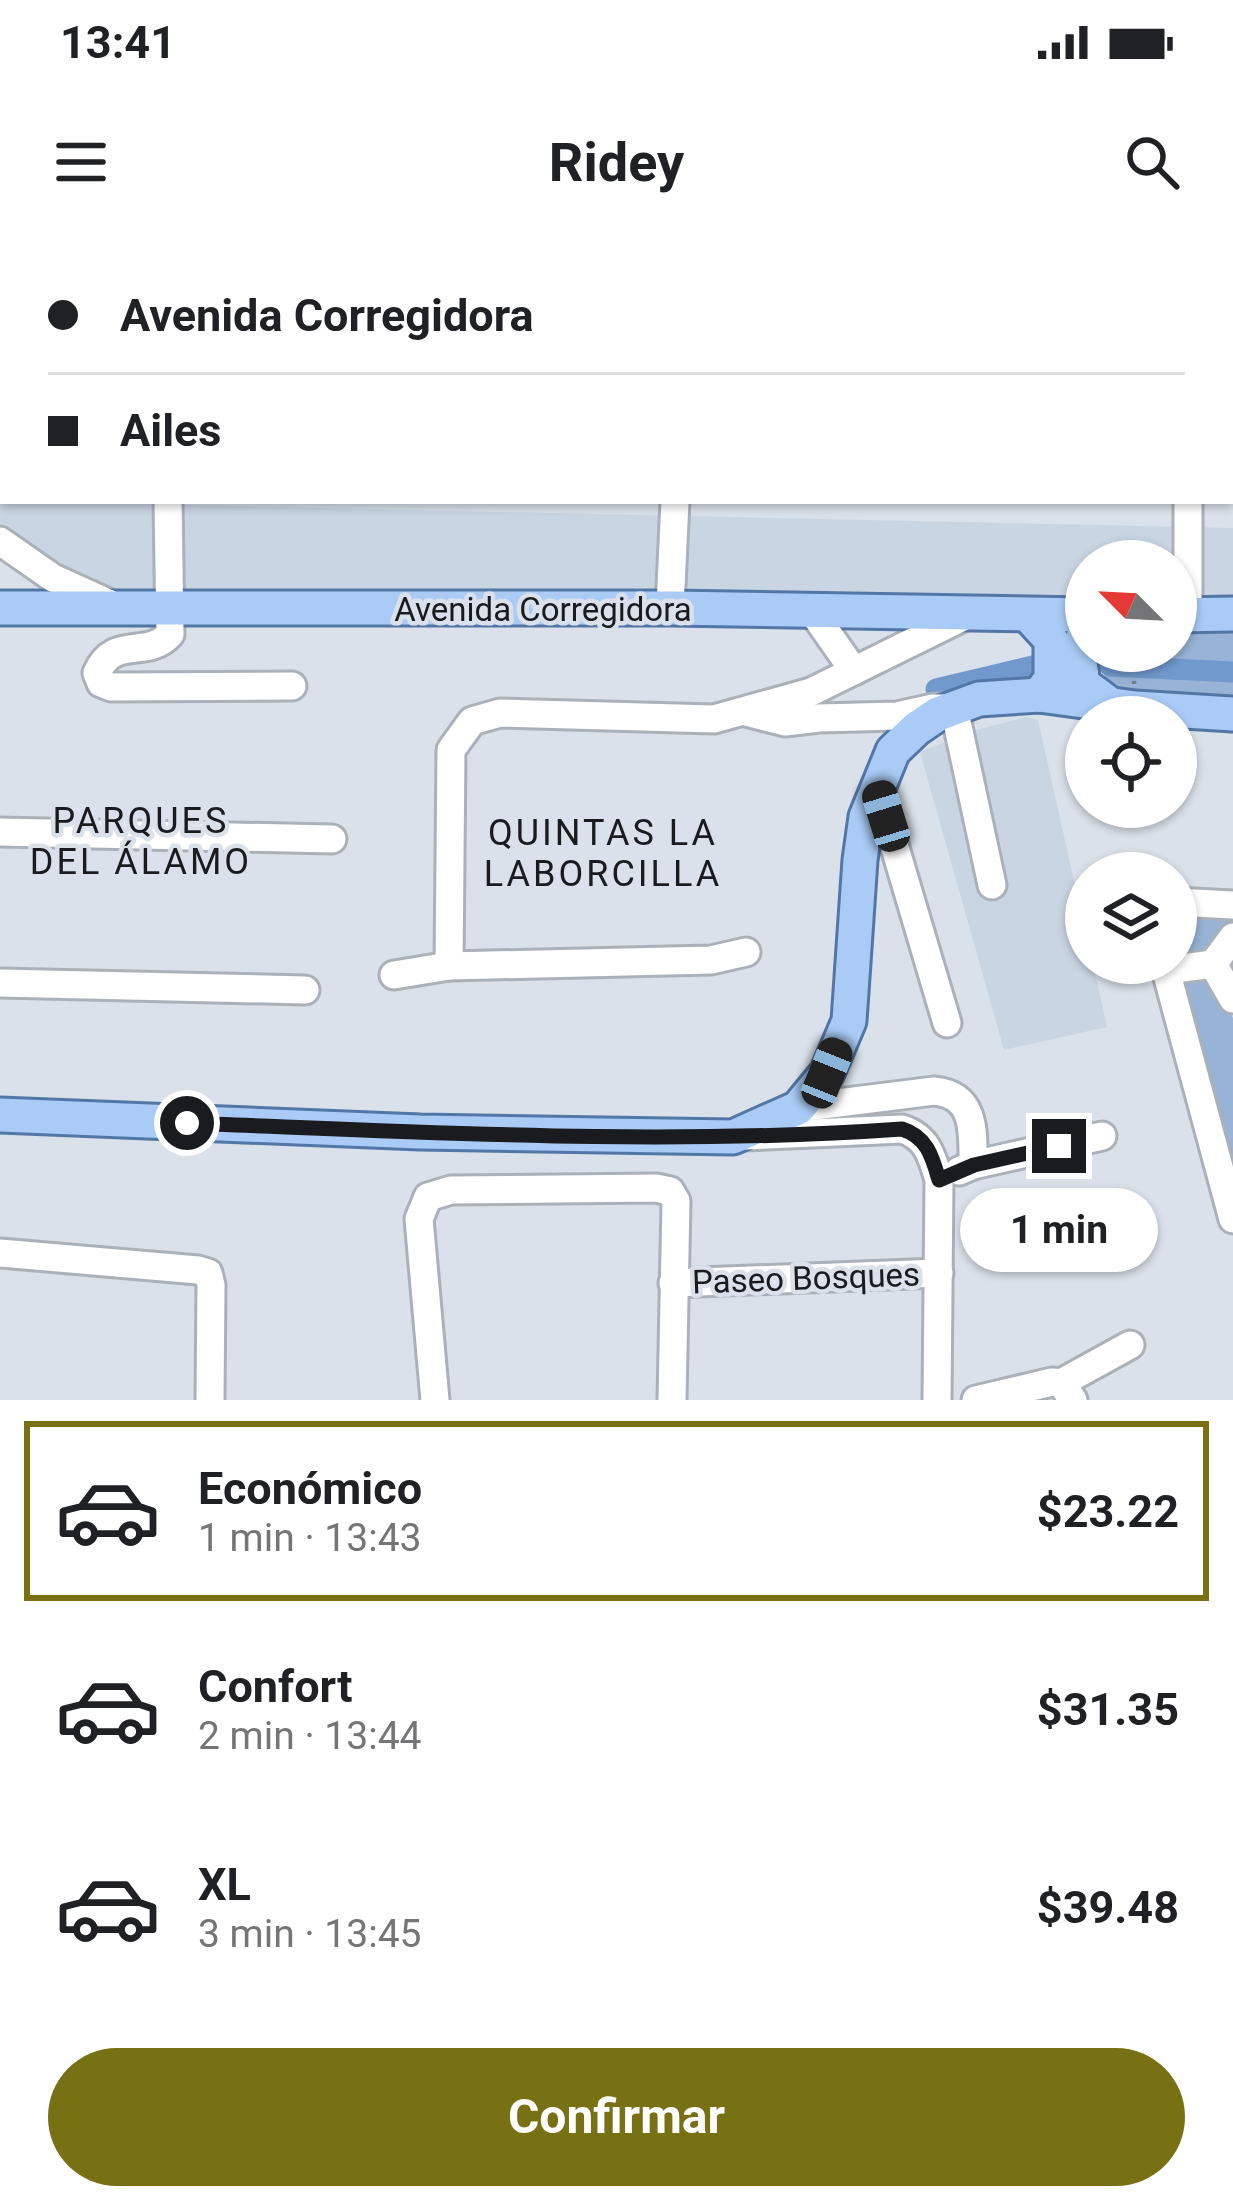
<!DOCTYPE html>
<html lang="es">
<meta charset="utf-8">
<style>
body{margin:0;font-family:Roboto,sans-serif;background:#f2f2f2;color:#202124;height:100vh;display:flex;flex-direction:column;font-size:45px;white-space:nowrap}
*{box-sizing:border-box;margin:0}
p{font-size:39px;color:#757577}
.icon{flex:none;width:66px;height:66px;fill:none;stroke:currentColor;stroke-width:2;stroke-linecap:round;stroke-linejoin:round}
.map{position:relative;height:1160px;overflow:hidden}
.sheet{display:flex;flex-direction:column;background:#fff;flex:1}
.sheet>*{flex:none}
.guide{position:absolute;left:0px;top:0px;width:1233px;height:264px;box-shadow:0 3px 9px #0004;display:grid;align-content:center;height:264px;padding:0 48px;background:#fff}
.needle{width:78px;rotate:294deg}
.fabs{position:absolute;left:1065px;top:300px;display:grid;gap:24px}
.fabs a{display:grid;place-items:center;width:132px;height:132px;border-radius:50%;background:#fff;box-shadow:0 3px 9px #0004;font-size:60px}
.end{position:absolute;width:54px;height:54px;margin:-27px;border:15px solid #191b1e;background:#fff;box-shadow:0 0 0 6px #fff}
.from{border-radius:50%}
.bubble{position:absolute;height:84px;border-radius:42px;background:#fff;box-shadow:0 3px 9px #0004;font-size:39px;font-weight:700;line-height:84px;text-align:center}
.car{position:absolute;width:36px;height:72px;margin:-36px -18px;border-radius:15px;box-shadow:0 0 9px 3px #0007;background:linear-gradient(#222 24%,#8ab4d8 0 40%,#222 0 76%,#8ab4d8 0 86%,#222 0)}
.guide b{display:flex;align-items:center;gap:42px;height:114px;font-size:45px}
.guide b+b{border-top:3px solid #e0e0e0}
.guide i{width:30px;height:30px;background:#202124}
ul{padding:21px 0 0;list-style:none}
li{display:flex;align-items:center;gap:36px;height:180px;margin:0 24px 18px;padding:0 24px;border:6px solid transparent;border-radius:0px}
li div{flex:1}
li b{display:block;font-size:45px}
li em{font-style:normal;font-weight:700}
li.selected{border-color:#777113}
li>.icon{width:108px;height:108px;stroke-width:1.5}
.primary-button{display:flex;gap:24px;margin-top:auto;padding:24px 48px}
.primary-button a{flex:1;height:138px;border-radius:72px;background:#777113;color:#fff;font-size:48px;font-weight:700;line-height:138px;text-align:center}
.status{display:flex;justify-content:space-between;align-items:center;height:84px;padding:0 60px;background:#fff;direction:ltr}
.status svg{height:33px;fill:currentColor}
header{display:flex;justify-content:space-between;align-items:center;height:156px;padding:0 48px;background:#fff;font-size:54px;font-weight:700}
.map>svg:first-child{display:block}
.built{fill:#cad5e4}
.green{fill:#98b3d6}
.lines{fill:none;stroke-linecap:round;stroke-linejoin:round}
.canal{stroke:#7199ce;stroke-width:21}
.minor-casing{stroke:#aab1b9;stroke-width:33}
.major-casing{stroke:#5277a6;stroke-width:39}
.path{stroke:#7a7e84;stroke-width:4.5;stroke-dasharray:3 9;stroke-linecap:butt}
.minor{stroke:#fff;stroke-width:27}
.major{stroke:#a9cbf6;stroke-width:33}
.route{stroke:#191b1e;stroke-width:15}
.labels{text-anchor:middle;dominant-baseline:central;stroke-width:9;stroke-linejoin:round;paint-order:stroke}
.street-label{font-size:33px;fill:#191b1e;stroke:#dae1ea}
.neighbourhood-label{font-size:36px;letter-spacing:3px;fill:#191b1e;stroke:#dae1ea}
</style>
<div class="status"><b>13:41</b><svg viewBox="0 0 49 12"><path d="M0 12V9h3v3zM5 12V6h3v6zM10 12V3h3v9zM15 12V0h3v12zM26 1h20v11H26zM47 4h2v5h-2z"/></svg></div>
<header><svg class="icon" aria-label="menu" viewBox="0 0 24 24"><path d="M4 6h16M4 12h16M4 18h16"/></svg>Ridey<svg class="icon" aria-label="search" viewBox="0 0 24 24"><circle cx="10" cy="10" r="6"/><path d="M15 15l6 6"/></svg></header>
<div class="map">
<svg width="1233" height="1160" viewBox="0 0 1233 1160">
<rect width="100%" height="100%" fill="#dae1ea"/>
<!-- built -->
<g class="built">
<path d="M0 145 3 157V261L1233 288V374L1176 375V321H1086V375L121 369 0 301Z"/>
<path d="M1026 477 1038 480 1086 694V723H1093L1107 787 1004 810 920 512 969 492Z"/>
</g>
<!-- green -->
<g class="green">
<path d="M1176 386H1233V457L1113 449 1091 413 1093 411H1176Z"/>
<path d="M1176 667 1233 673V680L1206 721 1233 778V936L1176 723Z"/>
</g>
<g class="lines">
<!-- canal -->
<g class="canal">
<path d="M1110 426 1233 432"/>
<path d="M936 449 1037 425"/>
</g>
<defs>
<g id="minor">
<path d="M169 3V0"/>
<path d="M681 3V0"/>
<path d="M1193 3V0"/>
<path d="M1230 155H1233"/>
<path d="M0 165H3"/>
<path d="M168 261 170 394C147 420 114 394 97 433L101 443 111 447 292 446"/>
<path d="M0 301 53 338 117 367"/>
<path d="M670 368 675 261"/>
<path d="M812 371 854 431"/>
<path d="M1188 375V261"/>
<path d="M746 472 785 482 819 478 897 476 933 468H954L992 645"/>
<path d="M877 547 947 783"/>
<path d="M0 592 332 599"/>
<path d="M1176 662 1233 665"/>
<path d="M1164 723 1233 979"/>
<path d="M1213 724 1233 759"/>
<path d="M449 726 451 510 472 481 500 473 714 479 811 452 967 375"/>
<path d="M1167 730 1213 724 1233 697"/>
<path d="M394 735 449 726 711 720 746 712"/>
<path d="M0 743 305 750"/>
<path d="M798 868 934 851C976 855 973 892 973 925"/>
<path d="M744 896 902 889C927 897 932 916 939 940L937 1160"/>
<path d="M959 931 973 925 1102 896"/>
<path d="M0 1013 198 1030 208 1033 211 1045 210 1160"/>
<path d="M673 1043 939 1033"/>
<path d="M1061 1143 1130 1105"/>
<path d="M435 1160 419 979 428 957 451 950 656 948 670 951 676 961 672 1160"/>
<path d="M976 1160 1052 1142 1061 1143 1073 1160"/>
</g>
<g id="major">
<path d="M0 368H670L1086 375"/>
<path d="M1028 375 1051 400V439L1039 455"/>
<path d="M1176 375 1233 374"/>
<path d="M1086 391 1078 409 1083 444 1111 465"/>
<path d="M0 875 420 892 733 897 798 868 827 833 849 781 860 620 866 577 893 511 916 489 938 474 979 459 1039 455 1135 468 1233 474"/>
</g>
</defs>
<!-- minor casing -->
<use href="#minor" class="minor-casing"/>
<!-- major casing -->
<use href="#major" class="major-casing"/>
<!-- path -->
<path class="path" d="M1134 444V411"/>
<!-- minor -->
<use href="#minor" class="minor"/>
<!-- major -->
<use href="#major" class="major"/>
</g>
<g class="lines">
<!-- route -->
<path class="route" d="M187 883C425 892 664 906 902 889 927 897 932 916 939 940L974 925 1059 906"/>
</g>
<g class="labels">
<!-- street labels -->
<g class="street-label">
<text x="543" y="369">Avenida Corregidora</text>
<text transform="translate(806 1038) rotate(-2)">Paseo Bosques</text>
</g>
<!-- neighbourhood labels -->
<g class="neighbourhood-label">
<text x="141" y="581">PARQUES<tspan x="141" dy="41">DEL ÁLAMO</tspan></text>
<text x="603" y="593">QUINTAS LA<tspan x="603" dy="41">LABORCILLA</tspan></text>
</g>
</g>
</svg>
<div class="fabs">
<a><svg class="needle" viewBox="-14 -14 28 28"><path d="M0-13l5 13h-10z" fill="#e53935"/><path d="M0 13l5-13h-10z" fill="#757577"/></svg></a>
<a><svg class="icon" aria-label="locate" viewBox="0 0 24 24"><circle cx="12" cy="12" r="6"/><path d="M12 2v4M12 18v4M2 12h4M18 12h4"/></svg></a>
<a><svg class="icon" aria-label="layers" viewBox="0 0 24 24"><path d="M12 4l9 5-9 5-9-5zM3 14l9 5 9-5"/></svg></a>
</div>
<i class="end from" style="left:187px;top:883px"></i>
<i class="end" style="left:1059px;top:906px"></i>
<div class="bubble" style="left:960px;top:948px;width:198px">1 min</div>
<i class="car" style="left:886px;top:576px;rotate:343deg"></i>
<i class="car" style="left:827px;top:833px;rotate:22deg"></i>
<div class="guide">
<b><i class="from"></i>Avenida Corregidora</b>
<b><i></i>Ailes</b>
</div>
</div>
<section class="sheet">
<ul>
<li class="selected"><svg class="icon" aria-label="car" viewBox="0 0 24 24"><path d="M5 17H2v-5l4-1 3-4h7l3 4 3 1v5h-3M9 17h6M6 11h13"/><circle cx="7" cy="17" r="2"/><circle cx="17" cy="17" r="2"/></svg><div><b>Económico</b><p>1 min · 13:43</p></div><em>$23.22</em></li>
<li><svg class="icon" aria-label="car" viewBox="0 0 24 24"><path d="M5 17H2v-5l4-1 3-4h7l3 4 3 1v5h-3M9 17h6M6 11h13"/><circle cx="7" cy="17" r="2"/><circle cx="17" cy="17" r="2"/></svg><div><b>Confort</b><p>2 min · 13:44</p></div><em>$31.35</em></li>
<li><svg class="icon" aria-label="car" viewBox="0 0 24 24"><path d="M5 17H2v-5l4-1 3-4h7l3 4 3 1v5h-3M9 17h6M6 11h13"/><circle cx="7" cy="17" r="2"/><circle cx="17" cy="17" r="2"/></svg><div><b>XL</b><p>3 min · 13:45</p></div><em>$39.48</em></li>
</ul>
<div class="primary-button"><a>Confirmar</a></div>
</section>
